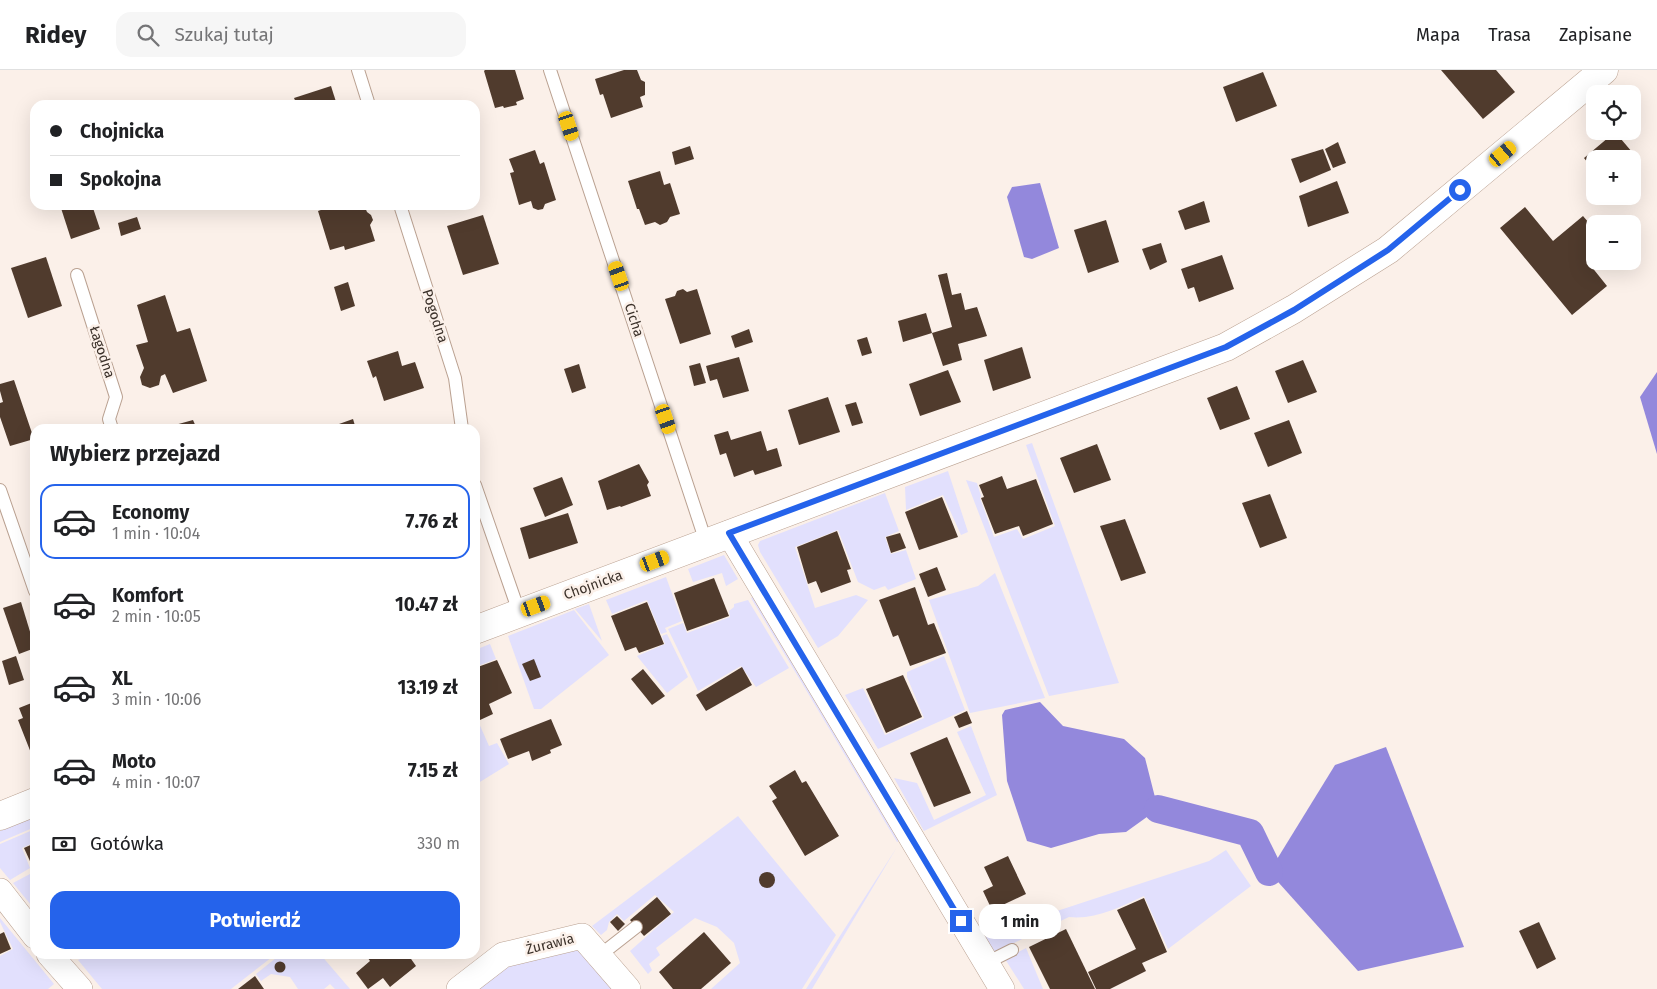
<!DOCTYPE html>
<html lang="pl">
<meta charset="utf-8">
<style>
body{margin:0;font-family:"Fira Sans",sans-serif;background:#f6f6f6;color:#202124;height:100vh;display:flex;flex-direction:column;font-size:19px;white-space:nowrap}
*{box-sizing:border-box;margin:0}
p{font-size:16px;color:#757577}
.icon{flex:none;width:28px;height:28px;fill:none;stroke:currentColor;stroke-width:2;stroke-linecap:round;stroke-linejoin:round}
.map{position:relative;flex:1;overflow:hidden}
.drawer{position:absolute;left:30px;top:354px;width:450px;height:535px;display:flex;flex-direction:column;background:#fff;border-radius:15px;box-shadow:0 5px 20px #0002}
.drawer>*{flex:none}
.guide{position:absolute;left:30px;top:30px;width:450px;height:110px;border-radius:15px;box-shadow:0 5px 20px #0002;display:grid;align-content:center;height:110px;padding:0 20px;background:#fff}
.buttons{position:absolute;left:1586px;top:15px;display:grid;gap:10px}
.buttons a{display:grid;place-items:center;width:55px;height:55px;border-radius:10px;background:#fff;box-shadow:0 5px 20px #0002;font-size:25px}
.end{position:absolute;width:22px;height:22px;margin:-11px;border:6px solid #2563eb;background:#fff;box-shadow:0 0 0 2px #fff}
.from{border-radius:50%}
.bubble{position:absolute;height:35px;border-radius:15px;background:#fff;box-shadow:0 5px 20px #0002;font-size:16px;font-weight:700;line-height:35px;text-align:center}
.car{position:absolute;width:15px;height:30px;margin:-15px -8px;border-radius:6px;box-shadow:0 0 4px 1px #0007;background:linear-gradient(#f5c518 24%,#345 0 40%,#f5c518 0 76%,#345 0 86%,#f5c518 0)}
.guide b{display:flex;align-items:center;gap:18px;height:48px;font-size:19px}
.guide b+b{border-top:1px solid #e0e0e0}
.guide i{width:12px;height:12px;background:#202124}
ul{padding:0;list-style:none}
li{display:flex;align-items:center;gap:15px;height:75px;margin:0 10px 8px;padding:0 10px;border:2px solid transparent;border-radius:15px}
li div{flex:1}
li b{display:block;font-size:19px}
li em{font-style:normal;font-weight:700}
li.on{border-color:#2563eb}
li>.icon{width:45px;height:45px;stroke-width:1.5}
h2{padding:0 20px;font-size:22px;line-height:60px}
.pay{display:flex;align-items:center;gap:12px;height:55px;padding:0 20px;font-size:19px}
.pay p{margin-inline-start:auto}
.button{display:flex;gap:10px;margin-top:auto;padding:10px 20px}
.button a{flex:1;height:58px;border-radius:15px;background:#2563eb;color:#fff;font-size:20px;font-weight:700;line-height:58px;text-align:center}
header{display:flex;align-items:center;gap:30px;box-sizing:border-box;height:70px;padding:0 25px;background:#fff;border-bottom:1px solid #e0e0e0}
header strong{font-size:24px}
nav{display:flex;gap:28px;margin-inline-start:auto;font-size:18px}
.search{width:350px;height:45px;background:#f6f6f6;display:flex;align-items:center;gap:12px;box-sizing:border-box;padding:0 18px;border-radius:15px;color:#757577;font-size:19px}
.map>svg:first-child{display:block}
.green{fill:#e2e0fd}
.water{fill:#9388dc}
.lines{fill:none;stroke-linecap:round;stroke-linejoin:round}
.canal{stroke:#9388dc;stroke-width:28}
.building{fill:#503b2d}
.service-casing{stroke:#baa191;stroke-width:14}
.minor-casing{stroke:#baa191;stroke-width:26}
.tertiary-casing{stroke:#baa191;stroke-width:29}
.service{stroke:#fff;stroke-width:12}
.minor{stroke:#fff;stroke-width:25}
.tertiary{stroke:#fff;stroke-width:28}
.route{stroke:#2563eb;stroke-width:6}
.labels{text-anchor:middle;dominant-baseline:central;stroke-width:5;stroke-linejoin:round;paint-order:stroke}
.street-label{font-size:14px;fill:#3b312a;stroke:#fbf0e9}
</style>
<header>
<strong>Ridey</strong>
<div class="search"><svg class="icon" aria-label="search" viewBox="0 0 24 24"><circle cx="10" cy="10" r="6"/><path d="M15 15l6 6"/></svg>Szukaj tutaj</div>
<nav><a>Mapa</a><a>Trasa</a><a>Zapisane</a></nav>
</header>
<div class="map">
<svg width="1657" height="919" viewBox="0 0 1657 919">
<rect width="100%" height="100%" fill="#fbf0e9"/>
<!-- green -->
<g class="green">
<path d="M1032 373 1119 613 1049 626 966 410 977 413 981 426 980 428 994 467 1017 459 1023 469 1055 456 1026 375Z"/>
<path d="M948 401 968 462 961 465 943 425 906 440 905 417Z"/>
<path d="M885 423 899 461 885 467 891 484 906 480 916 509 888 520 885 516 874 520 858 512 838 460 795 477 815 538 856 525 868 530 838 566 818 578 760 482 758 475 760 471Z"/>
<path d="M724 485 738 509 726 516 722 503 693 512 688 499Z"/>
<path d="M995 503 1045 628 970 643 929 530 978 516Z"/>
<path d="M666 507 682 551 665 558 667 562 661 564 647 530 612 544 606 530Z"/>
<path d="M756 525 899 771 897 772 751 528Z"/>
<path d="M748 530 789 598 756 617 741 596 698 621 668 559 683 553 687 563 730 547 729 541 734 537V534Z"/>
<path d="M589 534 602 571 575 539Z"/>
<path d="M574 540 609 585 541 639H534L508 566Z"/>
<path d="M667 564 688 607 667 623 637 586 665 574 662 566Z"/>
<path d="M490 574 496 589 475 597V580Z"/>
<path d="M944 586 965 640 878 679 845 625 863 618 885 665 924 648 907 607V602Z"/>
<path d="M478 651 489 676 497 673 509 694 475 715V652Z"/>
<path d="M971 656 997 725 924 761 894 708 917 713 934 750 986 725 957 662Z"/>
<path d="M35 745V757L0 772V761Z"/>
<path d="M738 746 836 865 802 919H711L740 893 734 873 717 857 695 848 656 878 660 885 649 894 652 900 648 904 630 881 674 842 655 825 624 851 617 844 609 852 607 860 601 865 592 856Z"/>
<path d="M35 759V772L22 778 30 798 10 810 0 798V774Z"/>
<path d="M897 777 812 919H806Z"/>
<path d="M1226 780 1251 816 1168 879 1144 826C1120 837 1095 850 1069 847L995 882 984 865 1209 791Z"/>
<path d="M30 804 35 813V840L13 813Z"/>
<path d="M0 848 54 914 48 919H0V886L13 879 0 852Z"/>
<path d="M1026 878 1043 919H1024L1005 889Z"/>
<path d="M582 880 615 919H473L489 906 514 894 546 881Z"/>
<path d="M91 884H276L231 919H102L78 890Z"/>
<path d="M281 884H320L350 919H335L330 914 324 919H298L290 907 271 904 261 911 256 904Z"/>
</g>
<!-- water -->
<g class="water">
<path d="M1040 113 1059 178 1032 189 1024 187 1007 127 1012 117Z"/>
<path d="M1657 302V384L1640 327Z"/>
<path d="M1040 632 1063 656 1124 669 1145 688 1158 739 1126 762 1099 764 1051 778 1027 771 1007 711 1002 645 1005 640Z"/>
<path d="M1386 677 1464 877 1358 901 1269 802 1335 695Z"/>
</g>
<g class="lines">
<!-- canal -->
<path class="canal" d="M1158 739 1250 763 1269 802"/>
</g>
<!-- building -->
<g class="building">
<path d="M485 0H515L524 29 516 32 517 35 504 38 503 36 495 38 484 1Z"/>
<path d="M624 0H637L641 10 645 12V25L640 27 643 37 611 48 603 24 600 25 595 9Z"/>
<path d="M1441 0H1496L1515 22 1483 49Z"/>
<path d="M1263 2 1277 36 1236 52 1223 17Z"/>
<path d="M331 16 337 35H297L294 28Z"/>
<path d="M1615 62 1638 89 1632 93V89H1595V102L1584 88Z"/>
<path d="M1338 72 1346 93 1333 98 1325 79Z"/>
<path d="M690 76 694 89 675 95 672 82Z"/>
<path d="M1323 79 1331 100 1300 113 1291 89Z"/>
<path d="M535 80 540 94 544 92 556 130 545 134 543 139 538 140 533 138 531 131 519 135 510 103 514 102 509 89Z"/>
<path d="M660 101 664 115 670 113 680 144 670 147 667 152 660 155 655 152 645 155 639 139H637L628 111Z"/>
<path d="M1337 111 1349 143 1308 157 1299 126Z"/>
<path d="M1204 131 1210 152 1185 160 1178 141Z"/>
<path d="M60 135H92L100 159 71 169Z"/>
<path d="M351 135H364L367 142 371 145 373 150 370 155 375 171 345 180 344 176 330 180 318 141 332 136 334 140Z"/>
<path d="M1525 137 1553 171 1583 146 1595 160V191H1597L1591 196 1607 216 1572 245 1500 158Z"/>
<path d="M483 145 499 194 463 205 447 156Z"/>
<path d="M137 147 141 159 121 166 118 153Z"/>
<path d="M1106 150 1119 192 1088 203 1074 160Z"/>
<path d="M1161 173 1167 192 1150 200 1142 179Z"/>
<path d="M1222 185 1234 219 1199 232 1194 217 1188 219 1181 199Z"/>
<path d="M46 187 62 236 28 248 11 198Z"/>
<path d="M947 203 952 225 961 223 965 240 977 237 987 266 958 274 962 290 943 296 932 263 952 257 938 205Z"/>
<path d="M348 212 355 236 341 241 334 217Z"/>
<path d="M683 219 687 222 697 219 711 264 680 274 665 229 675 226 677 221Z"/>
<path d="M165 225 177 262 190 258 207 311 173 323 165 304 161 306 159 315 150 318 142 315 140 307 144 298 136 275 148 272 137 235Z"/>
<path d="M926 243 932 263 903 272 898 251Z"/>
<path d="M749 259 753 272 735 278 731 266Z"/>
<path d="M867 267 872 283 862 286 857 270Z"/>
<path d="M1022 277 1031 308 993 321 984 290Z"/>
<path d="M398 281 402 296 415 292 424 318 384 331 376 306 373 308 367 291Z"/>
<path d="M739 287 749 321 723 328 717 309 710 311 706 296Z"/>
<path d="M1303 290 1317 322 1288 333 1275 301Z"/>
<path d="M700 293 706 313 694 316 689 296Z"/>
<path d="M579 294 586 318 572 323 564 299Z"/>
<path d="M948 300 961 332 920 346 909 314Z"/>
<path d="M14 310 34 369 10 376 0 347V333L3 332 0 321V314Z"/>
<path d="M1237 316 1250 349 1220 360 1207 328Z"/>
<path d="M828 327 840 362 799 375 788 340Z"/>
<path d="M856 332 863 353 852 356 845 335Z"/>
<path d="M353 349 356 359H340L339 354Z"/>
<path d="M193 350 197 359H164V358Z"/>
<path d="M1289 350 1302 383 1268 397 1254 363Z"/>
<path d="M728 361 731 370 761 361 767 381 777 378 782 396 755 405 753 400 734 407 726 383 720 385 714 365Z"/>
<path d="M1097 374 1111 410 1074 423 1060 388Z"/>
<path d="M639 394 649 412 647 415 651 426 621 437 620 436 607 440 598 411Z"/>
<path d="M1002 406 1007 419 1036 409 1053 454 1023 466 1019 456 995 464 981 428 984 427 979 415Z"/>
<path d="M562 407 573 435 545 447 533 418Z"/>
<path d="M1270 424 1287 468 1260 478 1242 433Z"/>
<path d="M942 427 958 467 919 480 905 442Z"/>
<path d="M568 443 578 473 529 489 520 458Z"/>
<path d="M1125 449 1146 503 1121 511 1100 456Z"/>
<path d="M837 461 851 499 847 500 851 512 821 523 816 511 808 514 797 477Z"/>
<path d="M900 463 906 478 891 483 886 467Z"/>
<path d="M937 497 946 520 928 527 919 504Z"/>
<path d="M714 508 729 546 687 561 674 523Z"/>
<path d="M915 517 928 555 934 553 946 583 910 596 898 565 893 567 879 530Z"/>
<path d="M21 532 35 578 19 584 3 538Z"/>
<path d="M647 532 664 574 639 583 636 577 625 581 611 546Z"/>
<path d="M16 586 24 610 9 615 2 591Z"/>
<path d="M534 589 541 607 530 611 522 594Z"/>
<path d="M497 590 512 623 489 634 493 644 480 650 475 637V598Z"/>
<path d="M742 597 752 615 706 641 696 625Z"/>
<path d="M643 599 665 626 652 635 631 609Z"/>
<path d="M903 605 922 647 886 663 866 619Z"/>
<path d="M34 632 35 681 31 683 18 650 23 648 19 638Z"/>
<path d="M967 641 972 653 959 658 954 647Z"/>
<path d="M551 649 562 675 550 680 551 683 532 691 529 681 508 689 500 669Z"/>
<path d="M947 667 971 723 934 737 910 683Z"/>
<path d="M795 700 802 713 806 711 839 766 805 786 772 731 777 728 769 716Z"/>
<path d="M35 773V802L24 778Z"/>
<path d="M1008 786 1026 824 992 840 983 821 993 816 984 797Z"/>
<circle cx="767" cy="810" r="8"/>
<path d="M657 827 671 844 644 866 630 850Z"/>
<path d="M1144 828 1167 882 1142 893 1146 901 1110 919H1096L1088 902 1136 879 1117 840Z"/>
<path d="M617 846 625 854 618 861 610 852Z"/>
<path d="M1539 852 1556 889 1537 899 1519 861Z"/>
<path d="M1066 859 1095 919H1050L1029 877Z"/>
<path d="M4 862 11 879 0 884V864Z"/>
<path d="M704 862 731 893 701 919H673L659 902Z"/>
<path d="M365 884H410L409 886 416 896 390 917 383 908 368 919 356 903 370 891Z"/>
<circle cx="280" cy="897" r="5.5"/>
<path d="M255 906 264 919H238Z"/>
</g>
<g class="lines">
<defs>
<g id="service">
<path d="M358 0 369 35"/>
<path d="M550 0 706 472"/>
<path d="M400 135 455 308 462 359"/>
<path d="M77 205 116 327 109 349 112 359"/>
<path d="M475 415 519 542"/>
<path d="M0 420 35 521"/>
<path d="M599 886 636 857"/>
<path d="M986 893 1012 880"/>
</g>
<g id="minor">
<path d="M729 463 1002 919"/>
<path d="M0 821 35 866"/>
<path d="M49 884 80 919"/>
<path d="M459 919 503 885 582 866 628 919"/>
</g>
<g id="tertiary">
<path d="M475 560 1226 277 1294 239 1388 180 1604 0"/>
<path d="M0 746 35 732"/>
</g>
</defs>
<!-- service casing -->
<use href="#service" class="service-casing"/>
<!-- minor casing -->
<use href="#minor" class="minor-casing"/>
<!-- tertiary casing -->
<use href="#tertiary" class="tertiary-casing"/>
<!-- service -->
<use href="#service" class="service"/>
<!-- minor -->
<use href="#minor" class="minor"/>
<!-- tertiary -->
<use href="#tertiary" class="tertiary"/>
</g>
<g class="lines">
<!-- route -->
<path class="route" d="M961 851 729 463 1226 277 1294 240 1388 180 1460 120"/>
</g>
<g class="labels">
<!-- street labels -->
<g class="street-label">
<text transform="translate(435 246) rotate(72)">Pogodna</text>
<text transform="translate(634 250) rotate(72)">Cicha</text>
<text transform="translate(102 282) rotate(72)">Łagodna</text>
<text transform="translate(593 515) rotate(-20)">Chojnicka</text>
<text transform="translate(550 874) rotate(-14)">Żurawia</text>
</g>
</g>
</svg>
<div class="buttons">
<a><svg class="icon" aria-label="locate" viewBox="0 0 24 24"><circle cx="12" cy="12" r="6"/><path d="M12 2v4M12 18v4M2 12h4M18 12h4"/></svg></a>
<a>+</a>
<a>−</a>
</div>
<i class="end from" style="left:1460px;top:120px"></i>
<i class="end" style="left:961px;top:851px"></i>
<div class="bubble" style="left:979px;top:834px;width:82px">1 min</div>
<i class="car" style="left:569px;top:56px;rotate:162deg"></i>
<i class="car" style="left:1503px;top:84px;rotate:50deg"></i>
<i class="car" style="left:619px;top:206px;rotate:341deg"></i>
<i class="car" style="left:666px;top:349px;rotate:161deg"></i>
<i class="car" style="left:655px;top:491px;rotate:69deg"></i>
<i class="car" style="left:536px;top:536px;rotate:70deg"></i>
<div class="guide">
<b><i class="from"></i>Chojnicka</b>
<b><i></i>Spokojna</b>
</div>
<section class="drawer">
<h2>Wybierz przejazd</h2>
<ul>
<li class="on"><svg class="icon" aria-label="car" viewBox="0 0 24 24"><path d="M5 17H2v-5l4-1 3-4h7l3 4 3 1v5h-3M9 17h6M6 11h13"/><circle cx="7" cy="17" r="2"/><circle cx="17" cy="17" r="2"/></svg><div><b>Economy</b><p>1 min · 10:04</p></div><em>7.76 zł</em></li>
<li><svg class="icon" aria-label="car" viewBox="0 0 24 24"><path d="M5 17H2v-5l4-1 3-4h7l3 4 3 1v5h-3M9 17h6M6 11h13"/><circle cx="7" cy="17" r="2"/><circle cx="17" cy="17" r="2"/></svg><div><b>Komfort</b><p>2 min · 10:05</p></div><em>10.47 zł</em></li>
<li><svg class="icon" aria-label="car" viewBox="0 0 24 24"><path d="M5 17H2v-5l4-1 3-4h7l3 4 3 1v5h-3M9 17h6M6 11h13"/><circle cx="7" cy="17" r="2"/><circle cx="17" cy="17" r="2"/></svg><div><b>XL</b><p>3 min · 10:06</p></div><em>13.19 zł</em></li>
<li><svg class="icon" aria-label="car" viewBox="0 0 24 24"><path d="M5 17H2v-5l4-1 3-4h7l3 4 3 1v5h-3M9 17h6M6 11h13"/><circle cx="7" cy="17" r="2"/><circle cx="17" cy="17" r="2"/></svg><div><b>Moto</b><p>4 min · 10:07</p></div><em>7.15 zł</em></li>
</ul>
<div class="pay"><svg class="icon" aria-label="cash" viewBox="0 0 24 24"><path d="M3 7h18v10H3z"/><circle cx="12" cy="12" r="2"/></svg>Gotówka<p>330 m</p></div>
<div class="button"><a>Potwierdź</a></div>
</section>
</div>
